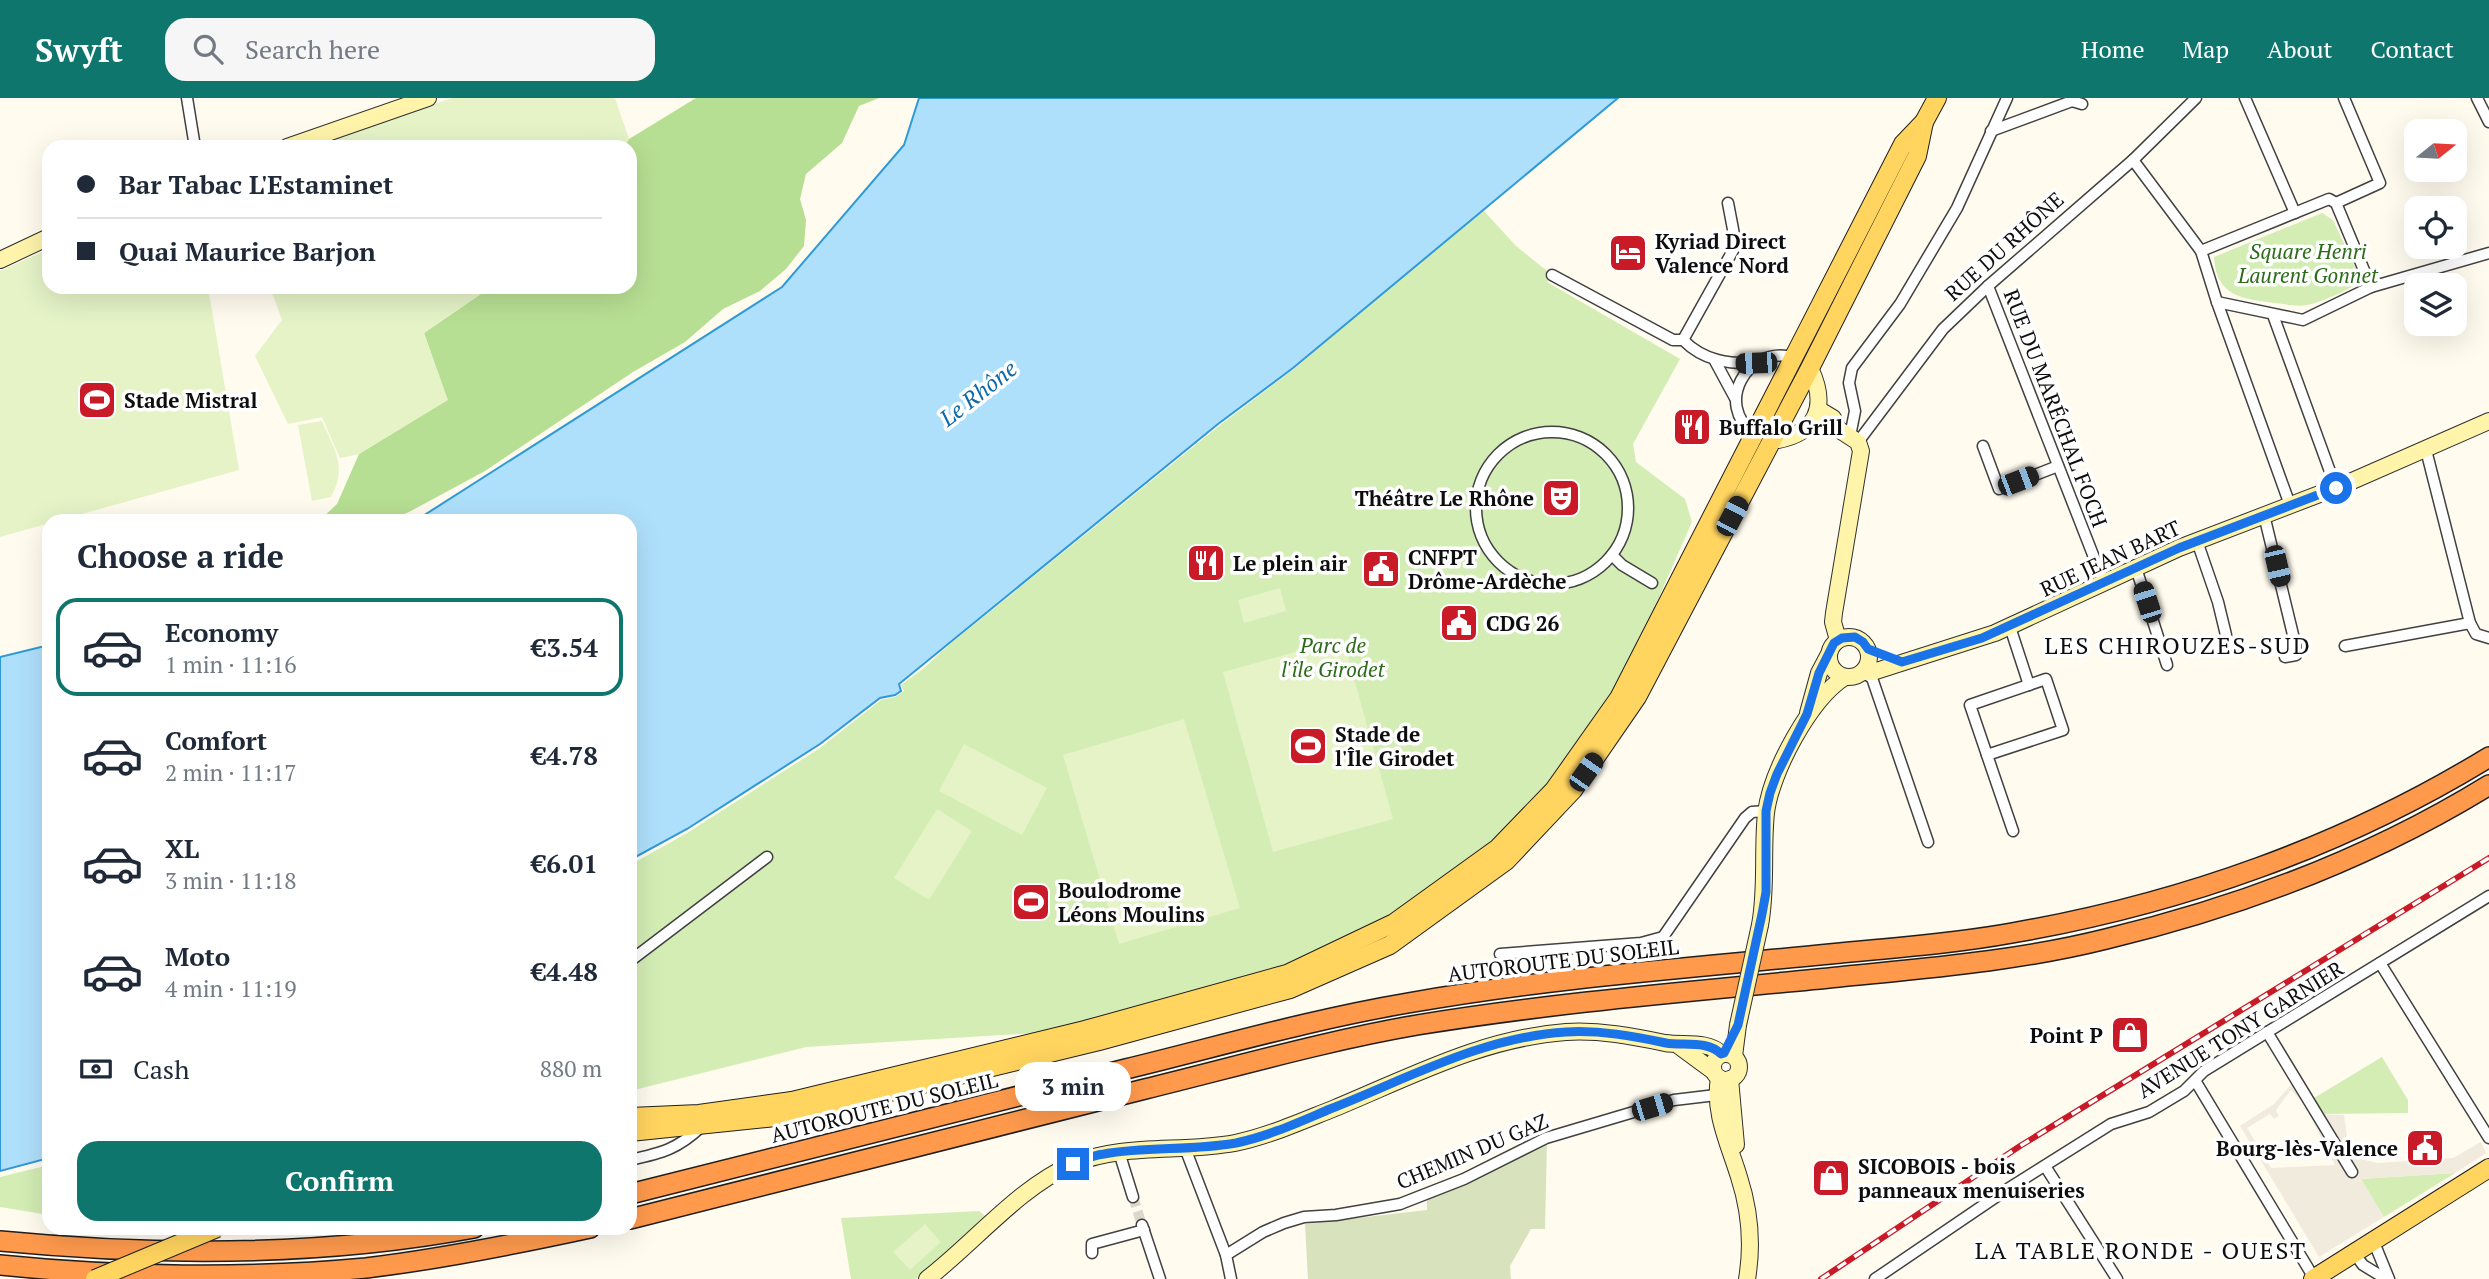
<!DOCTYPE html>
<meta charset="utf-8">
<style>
body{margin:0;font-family:"PT Serif",serif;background:#f6f6f7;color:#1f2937;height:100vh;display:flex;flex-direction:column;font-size:26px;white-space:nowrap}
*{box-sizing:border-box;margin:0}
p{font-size:23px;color:#747a83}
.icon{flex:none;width:38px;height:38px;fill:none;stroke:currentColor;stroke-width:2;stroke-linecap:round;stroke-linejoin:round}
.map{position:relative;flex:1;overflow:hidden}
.panel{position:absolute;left:42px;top:416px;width:595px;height:721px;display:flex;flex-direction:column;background:#fff;border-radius:21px;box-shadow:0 7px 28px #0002}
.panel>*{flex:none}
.top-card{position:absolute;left:42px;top:42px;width:595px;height:154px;border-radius:21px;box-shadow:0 7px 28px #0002;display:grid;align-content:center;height:154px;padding:0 35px;background:#fff}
.needle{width:46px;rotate:72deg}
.buttons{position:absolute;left:2404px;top:21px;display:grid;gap:14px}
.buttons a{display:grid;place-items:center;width:63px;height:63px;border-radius:14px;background:#fff;box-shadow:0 7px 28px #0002;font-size:35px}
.end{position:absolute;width:32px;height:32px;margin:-16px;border:9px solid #1a73e8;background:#fff;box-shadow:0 0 0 4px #fff}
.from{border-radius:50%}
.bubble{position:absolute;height:49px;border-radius:21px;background:#fff;box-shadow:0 7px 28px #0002;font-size:23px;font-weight:700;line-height:49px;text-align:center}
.car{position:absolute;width:21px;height:42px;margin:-21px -10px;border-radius:9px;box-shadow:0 0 5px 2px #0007;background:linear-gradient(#222 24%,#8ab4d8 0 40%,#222 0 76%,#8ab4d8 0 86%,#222 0)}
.top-card b{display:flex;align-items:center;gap:24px;height:66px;font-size:26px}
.top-card b+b{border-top:2px solid #e0e1e3}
.top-card i{width:18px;height:18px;background:#1f2937}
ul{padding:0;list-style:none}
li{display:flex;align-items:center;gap:21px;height:98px;margin:0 14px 10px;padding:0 21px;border:4px solid transparent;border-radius:21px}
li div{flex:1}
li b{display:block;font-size:26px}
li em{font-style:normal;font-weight:700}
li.active{border-color:#0f766e}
li>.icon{width:63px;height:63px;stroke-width:1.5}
h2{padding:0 35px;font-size:32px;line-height:84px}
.pay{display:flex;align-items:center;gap:18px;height:77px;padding:0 35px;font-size:26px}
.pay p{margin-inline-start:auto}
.button{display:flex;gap:14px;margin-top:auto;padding:14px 35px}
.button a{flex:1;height:80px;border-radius:21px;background:#0f766e;color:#fff;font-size:28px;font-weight:700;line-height:80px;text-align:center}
header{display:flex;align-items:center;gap:42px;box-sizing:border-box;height:98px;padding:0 35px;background:#0f766e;color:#fff}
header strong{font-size:33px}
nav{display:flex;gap:38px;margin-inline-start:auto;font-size:24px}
.search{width:490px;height:63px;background:#f6f6f7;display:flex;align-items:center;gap:18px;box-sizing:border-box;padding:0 24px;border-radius:21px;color:#747a83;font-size:26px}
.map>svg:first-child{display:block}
.green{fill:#d3edb5}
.forest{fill:#b7df93}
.cemetery{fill:#d8e3bd}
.pitch{fill:#e5f3c7}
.plaza{fill:#f0ebdd;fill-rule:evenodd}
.water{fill:#afe0fb;stroke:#3099d8;stroke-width:2}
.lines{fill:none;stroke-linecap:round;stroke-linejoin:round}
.street-tunnel{stroke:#dbd7cd;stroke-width:10;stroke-dasharray:10 5;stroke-linecap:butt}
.street-casing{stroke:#414141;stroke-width:13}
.secondary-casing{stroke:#303030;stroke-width:18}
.primary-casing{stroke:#1f1f1f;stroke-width:20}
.highway-casing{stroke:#1f1f1f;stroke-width:22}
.street{stroke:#fff;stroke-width:10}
.secondary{stroke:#fff4aa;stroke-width:16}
.primary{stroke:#ffd45f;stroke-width:18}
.highway{stroke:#ff9a4d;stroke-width:19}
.rail-casing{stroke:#c91a27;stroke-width:6}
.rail{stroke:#fff;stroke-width:3.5;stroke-dasharray:10;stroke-linecap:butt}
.secondary-bridge-casing{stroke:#303030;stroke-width:18;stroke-linecap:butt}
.primary-bridge-casing{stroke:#1f1f1f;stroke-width:20;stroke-linecap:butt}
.secondary-bridge{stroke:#fff4aa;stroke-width:16}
.primary-bridge{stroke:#ffd45f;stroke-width:18}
.route{stroke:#1a73e8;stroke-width:9}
.labels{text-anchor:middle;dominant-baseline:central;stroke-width:7;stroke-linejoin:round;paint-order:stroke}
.poi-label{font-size:21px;font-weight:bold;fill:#0e0e0e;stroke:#fff;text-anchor:start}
.street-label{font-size:21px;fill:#0e0e0e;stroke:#fff}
.park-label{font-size:21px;font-style:italic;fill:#2c6b19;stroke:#fff}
.water-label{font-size:23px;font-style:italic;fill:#0d69aa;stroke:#fff}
.quarter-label{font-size:24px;letter-spacing:2px;fill:#0e0e0e;stroke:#fff}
</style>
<header>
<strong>Swyft</strong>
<div class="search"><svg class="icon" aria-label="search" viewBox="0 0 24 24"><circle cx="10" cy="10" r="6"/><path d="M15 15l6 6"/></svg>Search here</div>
<nav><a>Home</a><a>Map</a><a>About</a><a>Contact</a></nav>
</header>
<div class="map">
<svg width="2489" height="1181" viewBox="0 0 2489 1181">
<rect width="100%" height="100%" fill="#fffbef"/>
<!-- green -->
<g class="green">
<path d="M1483 112 1516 148 1552 177 1547 184 1680 261 1633 346 1636 364 1685 401 1692 424 1662 492 1619 600 1554 692 1394 825 1287 876 1085 932 806 949 630 993V767L687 735 820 650 881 602 895 599 904 593 901 587 923 571 950 546 1219 328 1294 271 1389 189Z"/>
<path d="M2322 115 2333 122 2362 184C2344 193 2326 203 2307 207 2297 209 2285 206 2275 205 2243 201 2216 199 2214 159Z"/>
<path d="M2382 959 2408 1002V1015L2317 1016 2309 1003Z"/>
<path d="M49 1067V1117L0 1109V1079Z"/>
<path d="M2455 1075 2384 1119 2361 1081Z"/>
<path d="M979 1113 989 1121 916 1181H851L841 1120Z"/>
</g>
<!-- forest -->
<path class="forest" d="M696 0H879L859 8 842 45 806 76 800 101 806 122 804 148 786 171 760 193 723 211 685 244 633 274 485 373 409 414 388 423 318 424 337 406 359 356 447 302 424 235 491 189H630V49H624L629 41Z"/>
<!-- cemetery -->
<path class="cemetery" d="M1547 1044 1545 1131H1531L1510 1168 1511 1181H1308L1305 1126 1427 1112V1100L1460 1089Z"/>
<!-- pitch -->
<g class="pitch">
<path d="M452 0H615L629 41 624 49H311Z"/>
<path d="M49 151V189H208L239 372 0 439V173Z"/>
<path d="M270 189H491L424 235 448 302 359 356 340 360 322 319 288 326 255 258 282 222Z"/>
<path d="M322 323C334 351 348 369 331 399L312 403 298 327Z"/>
<path d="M1280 490 1286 513 1244 525 1238 502Z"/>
<path d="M1343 541 1393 721 1273 754 1223 574Z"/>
<path d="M1184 621 1240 810 1119 846 1063 657Z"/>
<path d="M964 646 1047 690 1022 737 939 693Z"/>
<path d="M937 711 972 733 929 802 894 780Z"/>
<path d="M925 1126 941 1144 910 1172 893 1154Z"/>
</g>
<!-- plaza -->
<path class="plaza" d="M2295 982 2317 1016 2344 1017 2348 1047 2355 1056 2365 1062 2377 1065 2453 1060 2481 1044 2486 1055 2455 1075 2361 1081 2384 1119 2319 1159 2240 1028 2274 1006ZM2291 992 2304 1006 2335 1067 2271 1070 2247 1030 2270 1016 2274 1021 2279 1018 2276 1012Z"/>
<!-- water -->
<g class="water">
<path d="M919 0H1618L1293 270 1218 326 899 586 901 593 895 597 880 600 820 646 687 731 630 762V424L415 423 782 189 904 47Z"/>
<path d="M49 547V1060L0 1073V559Z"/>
</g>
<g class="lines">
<!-- street-tunnel -->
<path class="street-tunnel" d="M1133 1099 1142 1127"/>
<defs>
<g id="street">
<path d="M187 0 195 49"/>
<path d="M2245 0 2295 115"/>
<path d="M2477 0 2489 24"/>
<path d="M1991 33 2072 3 2082 6"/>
<path d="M2133 62 2201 153 2217 204 2290 407"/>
<path d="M2336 105 2380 85 2344 0"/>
<path d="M2201 153 2329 101 2336 105 2371 189"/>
<path d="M1552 177 1673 242H1683C1704 263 1728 266 1756 265"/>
<path d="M1988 188 2104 485"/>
<path d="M2217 204 2303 222 2371 189 2489 155"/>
<path d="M2273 217 2336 390"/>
<path d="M1683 242 1736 147 1728 105"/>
<path d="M1715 263 1735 300"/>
<circle cx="1552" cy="410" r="76"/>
<path d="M1754 336C1714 306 1747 248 1792 259"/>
<path d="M1850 338 1855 313 1849 285 1852 270 1900 206 1957 110 2007 0"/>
<path d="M1858 344 1943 231 1988 188 2133 62 2196 0"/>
<path d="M1983 348 1999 391 2058 368"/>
<path d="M2426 352 2470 525 2476 536 2489 540"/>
<path d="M2264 417 2295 545 2296 557 2285 559"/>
<path d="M2197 443 2218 504 2226 537"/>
<path d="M1612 457 1622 467 1652 485"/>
<path d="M2136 470 2167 567"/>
<path d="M2010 529 2029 587"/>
<path d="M2345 548 2470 525"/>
<path d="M1863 574 1872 580 1928 744"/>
<path d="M2046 581 2063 632 1987 657 1970 607Z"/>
<path d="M1987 657 2013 733"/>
<path d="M1500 856 1641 845 1663 839 1745 720 1752 714 1766 713"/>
<path d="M630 863 767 759"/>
<path d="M2380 865 2489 1040"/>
<path d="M2267 934 2352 1074"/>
<path d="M2196 984 2314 1180"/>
<path d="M1185 1050 1226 1157 1231 1181"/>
<path d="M1119 1054 1133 1099"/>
<path d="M630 1062C662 1055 678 1051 702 1028"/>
<path d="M2045 1068 2117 1181"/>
<path d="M1142 1127 1160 1181"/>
<path d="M2373 1142 2389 1181"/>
<path d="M1092 1155V1146L1144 1132"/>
<path d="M2354 1155 2363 1167 2386 1181"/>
<path d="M1226 1157 1263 1134 1284 1125 1304 1119 1336 1117 1400 1106 1464 1081 1546 1040 1674 1002 1716 997 1723 992"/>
<path d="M1875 1181 2006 1092 2111 1026 2149 1014 2184 993 2204 973 2489 798"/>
</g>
<g id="secondary">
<path d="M287 49 428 0"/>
<path d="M0 162 49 139"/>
<path d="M1818 311 1833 320 1838 331 1858 344 1861 353 1834 515 1833 524 1838 542"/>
<path d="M1772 343C1816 337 1829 310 1810 270"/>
<circle cx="1849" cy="559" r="20"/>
<path d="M1863 574H1873L1995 535 2179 450 2343 387 2489 323"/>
<path d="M1808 615 1819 575 1828 558"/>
<path d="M1760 827C1767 790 1762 753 1766 715 1771 674 1810 601 1845 579"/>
<path d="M1679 948 1713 973"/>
<circle cx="1726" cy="969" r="13"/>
<path d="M1734 958 1738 927"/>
<path d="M1719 980C1713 1015 1729 1046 1739 1079 1750 1113 1753 1146 1747 1181"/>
<path d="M1730 981 1736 1047"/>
<path d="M927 1181C974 1145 1019 1089 1073 1066 1123 1045 1181 1055 1235 1045 1269 1038 1302 1023 1335 1010 1410 979 1483 940 1566 934 1600 932 1632 938 1665 945 1683 948 1708 942 1721 956"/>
</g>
<g id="primary">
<path d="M630 1019 699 1016 792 1003 1085 932 1287 876 1394 825 1498 750 1554 692 1619 600 1903 46 1924 24 1937 0"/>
<path d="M630 1034 795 1017 1099 943 1290 891 1390 847 1506 763 1573 692 1637 599 1810 270 1917 58 1924 24"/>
<path d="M2313 1181 2489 1070"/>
</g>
<g id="highway">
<path d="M630 1096C796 1055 961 1012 1126 971 1220 948 1313 921 1408 905 1548 880 1689 870 1830 856 1890 850 1952 846 2012 835 2180 806 2344 748 2489 659"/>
<path d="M630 1121C802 1078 973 1034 1145 991 1235 969 1325 943 1417 927 1557 904 1698 893 1839 879 1928 870 2018 863 2106 841 2240 809 2372 759 2489 687"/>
<path d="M0 1143C156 1158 319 1159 474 1130"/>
<path d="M0 1167C118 1179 248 1181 366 1170 442 1161 516 1146 590 1130"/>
</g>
</defs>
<!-- street casing -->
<use href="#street" class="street-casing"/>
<!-- secondary casing -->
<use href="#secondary" class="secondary-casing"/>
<!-- primary casing -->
<use href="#primary" class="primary-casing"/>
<!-- highway casing -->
<use href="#highway" class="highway-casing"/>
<!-- street -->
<use href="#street" class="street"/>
<!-- secondary -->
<use href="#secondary" class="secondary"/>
<!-- primary -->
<use href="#primary" class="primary"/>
<!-- highway -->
<use href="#highway" class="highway"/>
<defs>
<path id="rail" d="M1821 1181 2020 1048 2489 760"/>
</defs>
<!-- rail casing -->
<use href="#rail" class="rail-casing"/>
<!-- rail -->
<use href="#rail" class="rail"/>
<defs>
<path id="secondary-bridge" d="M1738 927 1760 827"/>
<path id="primary-bridge" d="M95 1181 217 1130"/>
</defs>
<!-- secondary-bridge casing -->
<use href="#secondary-bridge" class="secondary-bridge-casing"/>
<!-- primary-bridge casing -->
<use href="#primary-bridge" class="primary-bridge-casing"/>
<!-- secondary-bridge -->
<use href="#secondary-bridge" class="secondary-bridge"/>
<!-- primary-bridge -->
<use href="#primary-bridge" class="primary-bridge"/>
</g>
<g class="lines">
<!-- route -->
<path class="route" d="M1073 1066C1083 1062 1093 1057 1104 1056 1147 1048 1192 1053 1236 1045 1269 1038 1299 1024 1330 1011 1407 981 1482 939 1566 934 1600 932 1633 938 1666 945 1683 948 1708 942 1721 956L1724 955 1738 927 1762 816 1766 794V713L1770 695 1777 676 1807 616 1819 575 1834 545 1842 540 1855 539 1863 544 1868 551 1902 564 1982 540 2179 450 2336 390"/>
</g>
<!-- icons -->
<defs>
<symbol id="hotel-square" viewBox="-11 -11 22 22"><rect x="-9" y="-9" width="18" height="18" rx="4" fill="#c91a27" stroke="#fff"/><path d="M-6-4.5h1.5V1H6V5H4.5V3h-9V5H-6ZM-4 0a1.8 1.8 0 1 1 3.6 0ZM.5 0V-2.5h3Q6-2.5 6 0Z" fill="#fff"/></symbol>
<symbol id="stadium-square" viewBox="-11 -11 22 22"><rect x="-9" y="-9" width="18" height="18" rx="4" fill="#c91a27" stroke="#fff"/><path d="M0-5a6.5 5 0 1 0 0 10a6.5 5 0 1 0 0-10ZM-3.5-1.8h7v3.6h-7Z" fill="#fff"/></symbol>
<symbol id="restaurant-square" viewBox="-11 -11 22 22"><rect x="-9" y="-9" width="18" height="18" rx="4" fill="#c91a27" stroke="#fff"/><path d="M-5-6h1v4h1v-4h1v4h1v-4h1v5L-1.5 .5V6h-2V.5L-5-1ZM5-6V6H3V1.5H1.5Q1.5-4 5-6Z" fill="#fff"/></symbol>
<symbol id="theatre-square" viewBox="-11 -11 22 22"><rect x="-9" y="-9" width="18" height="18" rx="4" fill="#c91a27" stroke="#fff"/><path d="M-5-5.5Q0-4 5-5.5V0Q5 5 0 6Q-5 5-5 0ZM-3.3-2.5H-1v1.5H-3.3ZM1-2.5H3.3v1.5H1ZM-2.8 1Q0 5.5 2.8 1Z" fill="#fff"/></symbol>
<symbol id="civic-square" viewBox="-11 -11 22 22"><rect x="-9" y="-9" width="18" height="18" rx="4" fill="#c91a27" stroke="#fff"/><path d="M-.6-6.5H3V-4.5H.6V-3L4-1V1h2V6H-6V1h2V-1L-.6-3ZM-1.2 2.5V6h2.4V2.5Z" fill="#fff"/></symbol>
<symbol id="shop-square" viewBox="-11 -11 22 22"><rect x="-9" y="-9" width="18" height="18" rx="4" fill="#c91a27" stroke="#fff"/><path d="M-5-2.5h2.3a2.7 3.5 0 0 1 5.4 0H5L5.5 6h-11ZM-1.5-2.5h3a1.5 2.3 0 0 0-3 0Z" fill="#fff"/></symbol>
</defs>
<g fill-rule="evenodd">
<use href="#hotel-square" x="1606" y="133" width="44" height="44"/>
<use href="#stadium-square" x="75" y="280" width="44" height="44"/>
<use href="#restaurant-square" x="1670" y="307" width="44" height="44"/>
<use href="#theatre-square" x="1539" y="378" width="44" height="44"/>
<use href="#restaurant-square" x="1184" y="443" width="44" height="44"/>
<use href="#civic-square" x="1359" y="449" width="44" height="44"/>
<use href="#civic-square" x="1437" y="503" width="44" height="44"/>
<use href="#stadium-square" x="1286" y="626" width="44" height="44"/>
<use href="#stadium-square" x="1009" y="782" width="44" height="44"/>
<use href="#shop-square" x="2108" y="915" width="44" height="44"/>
<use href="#civic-square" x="2403" y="1028" width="44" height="44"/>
<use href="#shop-square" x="1809" y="1058" width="44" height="44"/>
</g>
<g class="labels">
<!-- poi labels -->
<g class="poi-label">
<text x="1655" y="143">Kyriad Direct<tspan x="1655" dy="24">Valence Nord</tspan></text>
<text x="124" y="302">Stade Mistral</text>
<text x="1719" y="329">Buffalo Grill</text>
<text x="1534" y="400" text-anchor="end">Théâtre Le Rhône</text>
<text x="1408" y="459">CNFPT<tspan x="1408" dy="24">Drôme-Ardèche</tspan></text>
<text x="1233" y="465">Le plein air</text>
<text x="1486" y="525">CDG 26</text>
<text x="1335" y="636">Stade de<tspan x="1335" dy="24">l'Île Girodet</tspan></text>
<text x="1058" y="792">Boulodrome<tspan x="1058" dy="24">Léons Moulins</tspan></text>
<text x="2103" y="937" text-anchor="end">Point P</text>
<text x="2398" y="1050" text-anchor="end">Bourg-lès-Valence</text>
<text x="1858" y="1068">SICOBOIS - bois<tspan x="1858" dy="24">panneaux menuiseries</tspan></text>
</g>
<!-- street labels -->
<g class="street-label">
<text transform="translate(2004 148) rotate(-42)">RUE DU RHÔNE</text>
<text transform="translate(2056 310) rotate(69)">RUE DU MARÉCHAL FOCH</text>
<text transform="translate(2110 460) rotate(-25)">RUE JEAN BART</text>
<text transform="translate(1563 862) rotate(-7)">AUTOROUTE DU SOLEIL</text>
<text transform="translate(2240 931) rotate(-32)">AVENUE TONY GARNIER</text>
<text transform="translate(884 1009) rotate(-14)">AUTOROUTE DU SOLEIL</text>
<text transform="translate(1472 1053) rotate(-23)">CHEMIN DU GAZ</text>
</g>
<!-- park labels -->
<g class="park-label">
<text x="2308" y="153">Square Henri<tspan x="2308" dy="24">Laurent Gonnet</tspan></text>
<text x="1333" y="547">Parc de<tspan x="1333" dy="24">l'île Girodet</tspan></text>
</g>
<!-- water labels -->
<g class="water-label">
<text transform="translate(978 295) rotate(-38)">Le Rhône</text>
</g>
<!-- quarter labels -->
<g class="quarter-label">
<text x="2178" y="547">LES CHIROUZES-SUD</text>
<text x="2141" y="1152">LA TABLE RONDE - OUEST</text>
</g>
</g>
</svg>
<div class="buttons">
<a><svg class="needle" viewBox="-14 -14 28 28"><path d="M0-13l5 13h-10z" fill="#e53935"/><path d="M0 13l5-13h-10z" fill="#747a83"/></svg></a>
<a><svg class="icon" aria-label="locate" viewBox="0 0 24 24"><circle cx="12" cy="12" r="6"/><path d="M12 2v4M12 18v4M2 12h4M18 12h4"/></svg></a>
<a><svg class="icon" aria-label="layers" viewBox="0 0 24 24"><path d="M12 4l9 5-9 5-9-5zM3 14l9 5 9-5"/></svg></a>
</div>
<i class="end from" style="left:2336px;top:390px"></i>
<i class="end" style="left:1073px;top:1066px"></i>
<div class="bubble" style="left:1015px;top:964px;width:116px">3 min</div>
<i class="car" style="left:1756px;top:265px;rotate:268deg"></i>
<i class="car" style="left:2018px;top:383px;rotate:69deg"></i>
<i class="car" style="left:1732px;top:418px;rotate:28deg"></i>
<i class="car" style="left:2277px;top:468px;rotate:167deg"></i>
<i class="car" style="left:2147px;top:504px;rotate:342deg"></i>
<i class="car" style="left:1586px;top:674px;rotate:35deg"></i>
<i class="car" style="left:1652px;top:1009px;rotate:73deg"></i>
<div class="top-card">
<b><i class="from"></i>Bar Tabac L'Estaminet</b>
<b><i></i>Quai Maurice Barjon</b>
</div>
<section class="panel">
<h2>Choose a ride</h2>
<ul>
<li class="active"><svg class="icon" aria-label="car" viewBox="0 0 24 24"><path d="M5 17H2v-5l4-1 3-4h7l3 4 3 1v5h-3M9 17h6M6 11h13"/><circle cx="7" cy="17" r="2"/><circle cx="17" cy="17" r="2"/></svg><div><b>Economy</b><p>1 min · 11:16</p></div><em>€3.54</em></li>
<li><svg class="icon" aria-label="car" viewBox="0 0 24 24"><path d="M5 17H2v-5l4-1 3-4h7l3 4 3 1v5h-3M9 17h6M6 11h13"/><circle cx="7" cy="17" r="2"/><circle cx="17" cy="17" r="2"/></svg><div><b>Comfort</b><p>2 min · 11:17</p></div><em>€4.78</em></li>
<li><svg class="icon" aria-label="car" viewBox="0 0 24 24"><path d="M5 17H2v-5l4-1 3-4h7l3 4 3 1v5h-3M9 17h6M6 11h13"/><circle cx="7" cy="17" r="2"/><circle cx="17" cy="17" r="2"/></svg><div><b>XL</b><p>3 min · 11:18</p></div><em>€6.01</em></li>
<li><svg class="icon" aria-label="car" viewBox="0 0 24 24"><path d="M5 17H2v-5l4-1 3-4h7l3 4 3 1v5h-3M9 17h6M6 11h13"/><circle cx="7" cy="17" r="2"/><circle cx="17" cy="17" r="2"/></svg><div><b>Moto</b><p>4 min · 11:19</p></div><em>€4.48</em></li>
</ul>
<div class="pay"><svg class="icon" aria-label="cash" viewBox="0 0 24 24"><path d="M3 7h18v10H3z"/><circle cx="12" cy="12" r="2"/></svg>Cash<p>880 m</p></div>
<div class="button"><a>Confirm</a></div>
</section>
</div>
